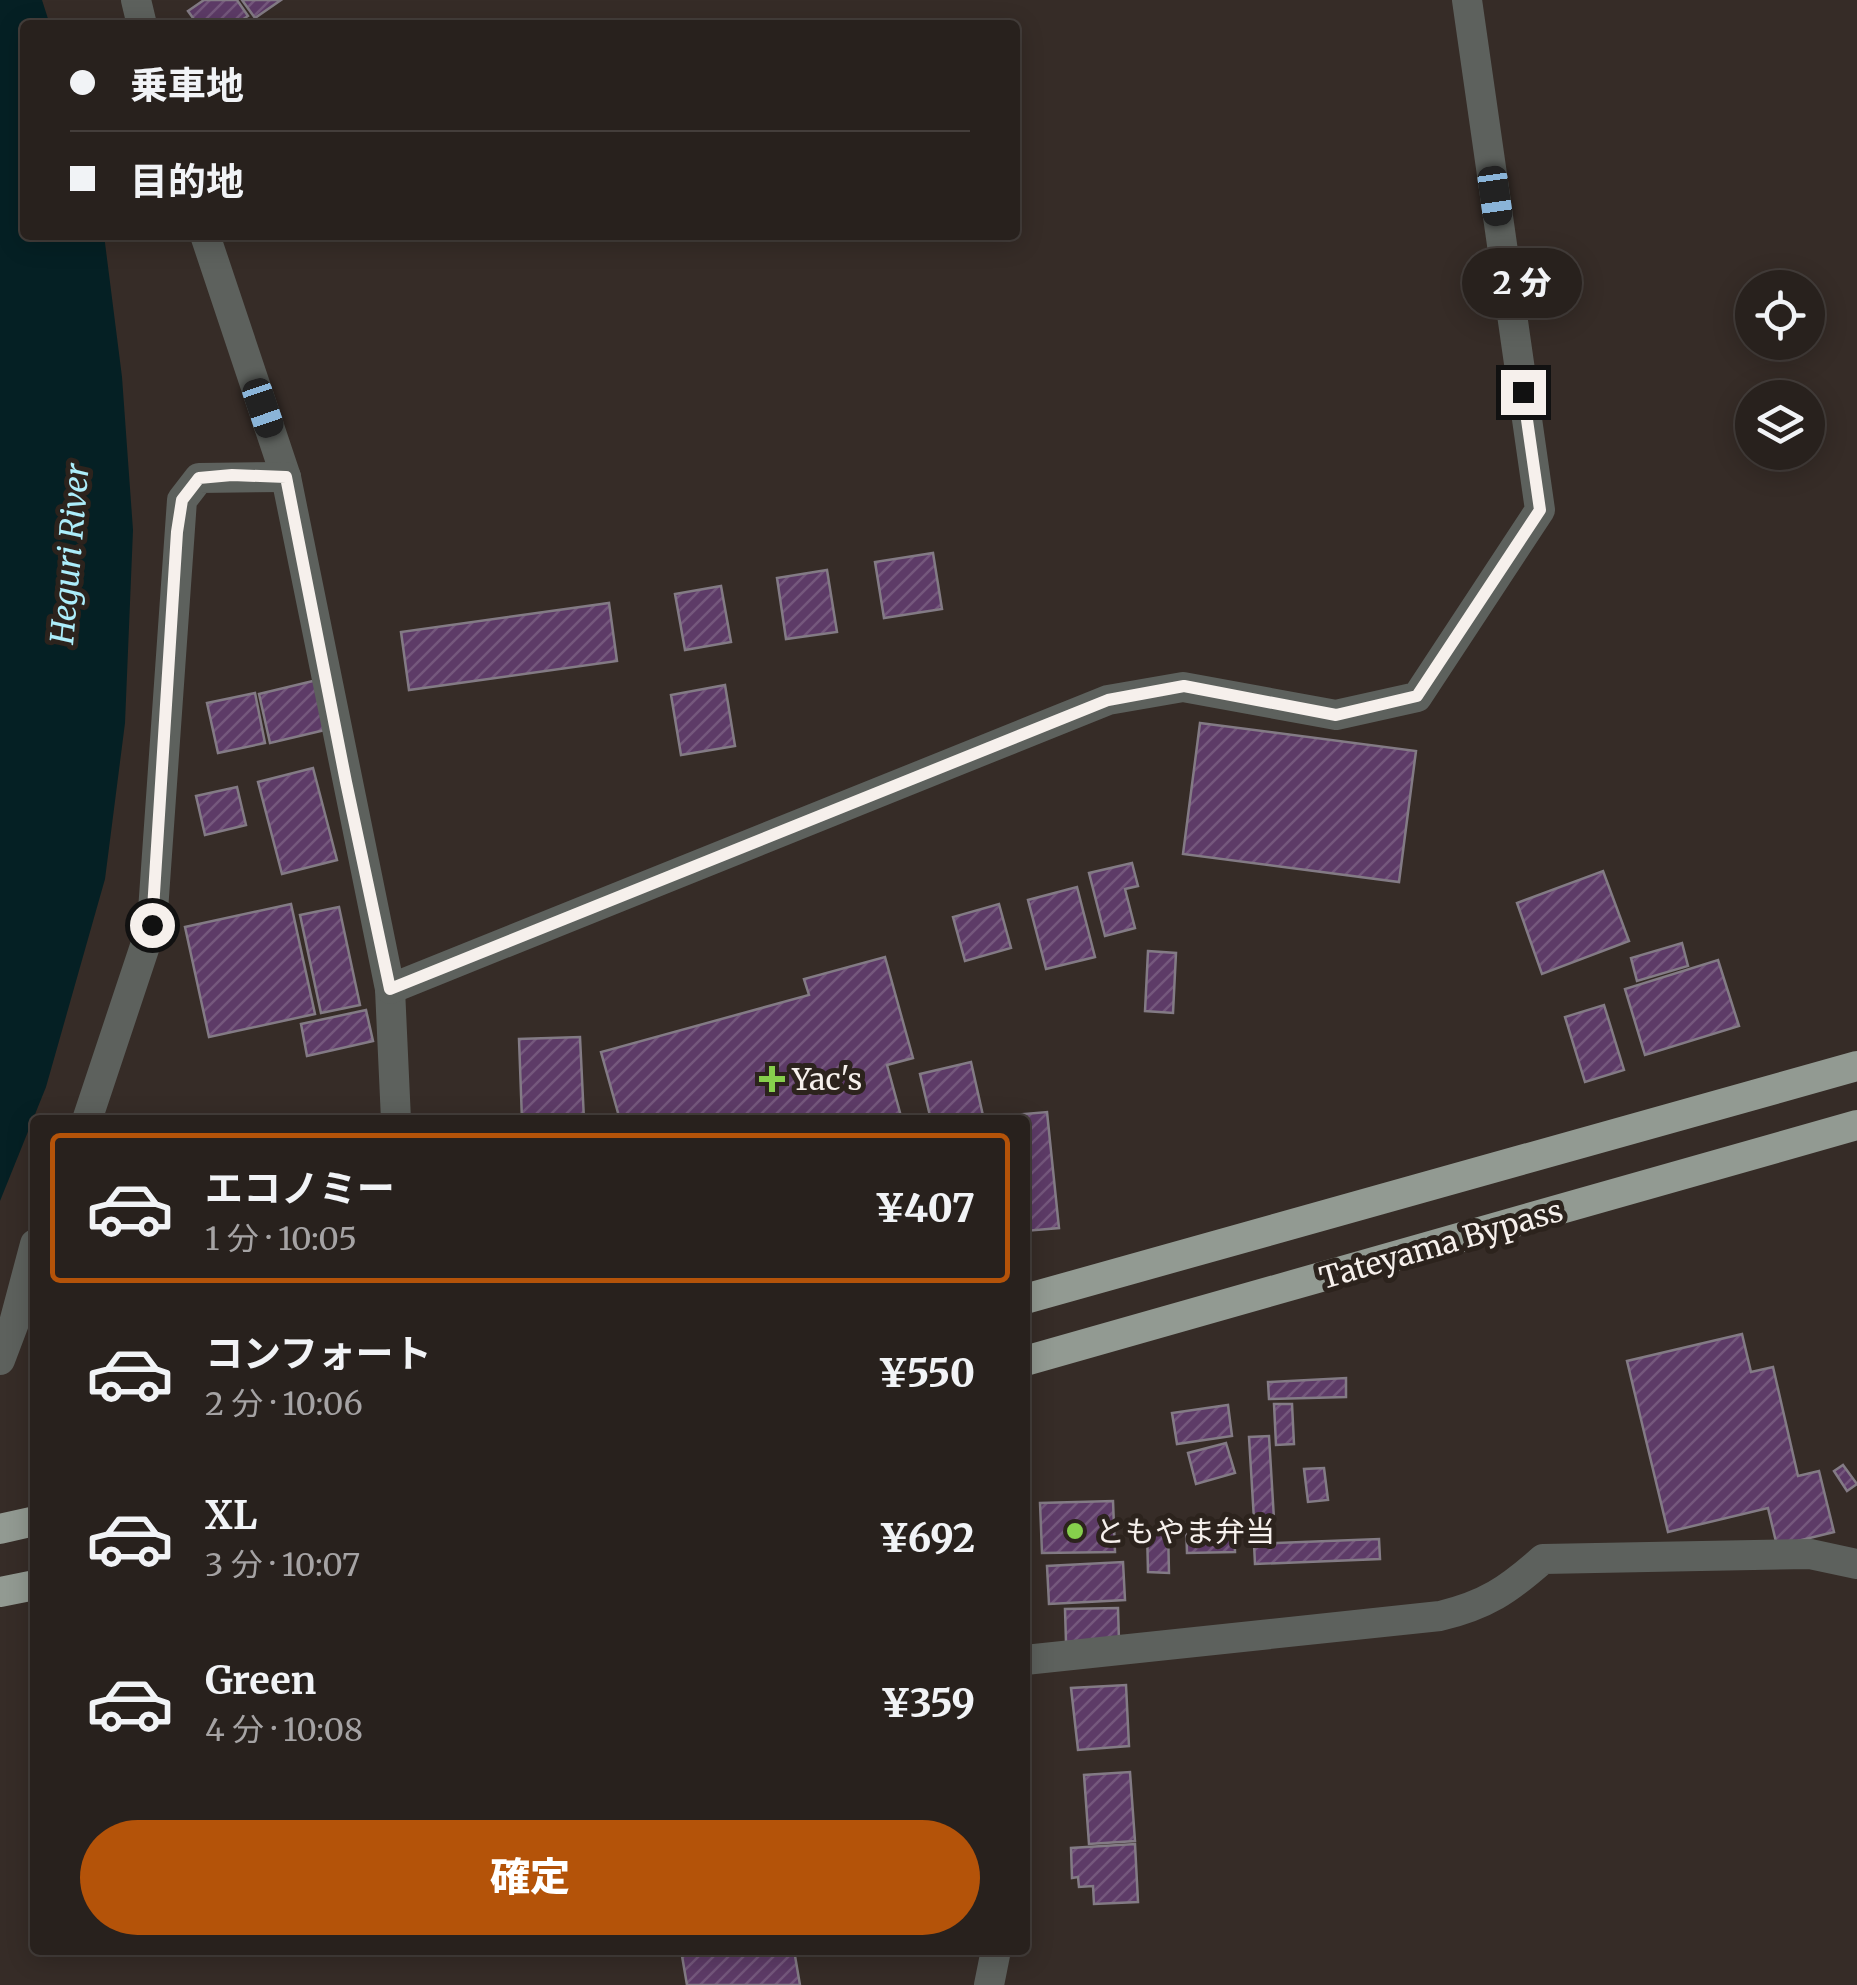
<!DOCTYPE html>
<html lang="ja">
<meta charset="utf-8">
<style>
body{margin:0;font-family:Merriweather,"Noto Sans JP",serif;background:#302926;color:#f1f3f6;height:100vh;display:flex;flex-direction:column;font-size:38px;white-space:nowrap}
*{box-sizing:border-box;margin:0}
p{font-size:32px;color:#a5a3a4}
.icon{flex:none;width:55px;height:55px;fill:none;stroke:currentColor;stroke-width:2;stroke-linecap:round;stroke-linejoin:round}
.map{position:relative;flex:1;overflow:hidden}
.details{position:absolute;left:30px;top:1115px;width:1000px;height:840px;display:flex;flex-direction:column;background:#28211d;border-radius:10px;box-shadow:0 5px 25px #0003,0 0 0 2px #443e3b}
.details>*{flex:none}
.top-card{position:absolute;left:20px;top:20px;width:1000px;height:220px;border-radius:10px;box-shadow:0 5px 25px #0003,0 0 0 2px #443e3b;display:grid;align-content:center;height:220px;padding:0 50px;background:#28211d}
.buttons{position:absolute;left:1735px;top:270px;display:grid;gap:20px}
.buttons a{display:grid;place-items:center;width:90px;height:90px;border-radius:50%;background:#28211d;box-shadow:0 5px 25px #0003,0 0 0 2px #443e3b;font-size:50px}
.end{position:absolute;width:45px;height:45px;margin:-22px;border:12px solid #f6f0ec;background:#111;box-shadow:0 0 0 5px #111}
.from{border-radius:50%}
.bubble{position:absolute;height:70px;border-radius:35px;background:#28211d;box-shadow:0 5px 25px #0003,0 0 0 2px #443e3b;font-size:32px;font-weight:800;line-height:70px;text-align:center}
.car{position:absolute;width:30px;height:60px;margin:-30px -15px;border-radius:12px;box-shadow:0 0 8px 2px #0007;background:linear-gradient(#222 24%,#8ab4d8 0 40%,#222 0 76%,#8ab4d8 0 86%,#222 0)}
.top-card b{display:flex;align-items:center;gap:35px;height:95px;font-size:38px}
.top-card b+b{border-top:2px solid #443e3b}
.top-card i{width:25px;height:25px;background:#f1f3f6}
ul{padding:18px 0 0;list-style:none}
li{display:flex;align-items:center;gap:30px;height:150px;margin:0 20px 15px;padding:0 30px;border:5px solid transparent;border-radius:10px}
li div{flex:1}
li b{display:block;font-size:38px}
li em{font-style:normal;font-weight:800}
li.on{border-color:#b45309}
li>.icon{width:90px;height:90px;stroke-width:1.5}
.cta{display:flex;gap:20px;margin-top:auto;padding:20px 50px}
.cta a{flex:1;height:115px;border-radius:60px;background:#b45309;color:#fff;font-size:40px;font-weight:800;line-height:115px;text-align:center}
.map>svg:first-child{display:block}
.water{fill:#052024}
.building{fill:url(#building-hatch);stroke:#837b85;stroke-width:2.5}
.lines{fill:none;stroke-linecap:round;stroke-linejoin:round}
.minor{stroke:#5d615d;stroke-width:30}
.trunk{stroke:#929a92;stroke-width:30}
.route{stroke:#f6f0ec;stroke-width:12}
.poi-dot{fill:#86cf4c;stroke:#2c231d;stroke-width:4}
.labels{text-anchor:middle;dominant-baseline:central;stroke-width:10;stroke-linejoin:round;paint-order:stroke}
.poi-label{font-size:30px;fill:#f6f0ec;stroke:#2c231d;text-anchor:start}
.street-label{font-size:30px;fill:#f6f0ec;stroke:#2c231d}
.water-label{font-size:32px;font-style:italic;fill:#acedfa;stroke:#2c231d}
</style>
<div class="map">
<svg width="1857" height="1985" viewBox="0 0 1857 1985">
<defs>
<pattern id="building-hatch" width="6" height="6" patternUnits="userSpaceOnUse" patternTransform="scale(2.5)"><rect width="6" height="6" fill="#5d3b67"/><path d="M-1 1l2-2M0 6l6-6M5 7l2-2" fill="none" stroke="#75587d"/></pattern>
</defs>
<rect width="100%" height="100%" fill="#362c27"/>
<!-- water -->
<path class="water" d="M0 0H42L50 25H25V235H104L122 377 133 530 125 723 105 879 46 1087 0 1201Z"/>
<!-- building -->
<g class="building">
<path d="M204 0H237L248 16 234 25H198L188 11Z"/>
<path d="M242 0H281L255 18Z"/>
<path d="M933 553 942 609 884 618 875 562Z"/>
<path d="M827 570 837 632 786 639 777 578Z"/>
<path d="M721 586 731 642 685 650 675 594Z"/>
<path d="M609 603 617 661 409 690 401 632Z"/>
<path d="M317 680 329 729 270 743 259 694Z"/>
<path d="M725 685 735 746 681 755 671 695Z"/>
<path d="M255 693 265 743 218 753 207 703Z"/>
<path d="M1200 723 1416 751 1399 882 1183 854Z"/>
<path d="M313 768 337 860 282 874 258 782Z"/>
<path d="M237 787 246 825 205 835 196 796Z"/>
<path d="M1132 863 1138 886 1125 889 1135 928 1105 936 1089 873Z"/>
<path d="M1603 871 1629 941 1542 974 1517 903Z"/>
<path d="M1077 887 1095 957 1046 969 1028 900Z"/>
<path d="M291 904 315 1014 209 1037 185 927Z"/>
<path d="M999 904 1011 948 965 961 953 917Z"/>
<path d="M339 907 360 1005 321 1013 300 915Z"/>
<path d="M1682 943 1688 966 1637 981 1631 958Z"/>
<path d="M1148 951 1176 953 1173 1013 1145 1011Z"/>
<path d="M885 957 913 1058 887 1065 902 1120H620L601 1052 809 995 804 979Z"/>
<path d="M1718 960 1739 1026 1645 1055 1625 989Z"/>
<path d="M1604 1005 1624 1070 1585 1082 1565 1017Z"/>
<path d="M366 1010 373 1041 307 1056 301 1024Z"/>
<path d="M580 1037 584 1120H522L519 1039Z"/>
<path d="M971 1062 984 1120H931L920 1074Z"/>
<path d="M1047 1112 1059 1228 1025 1231V1120H993L992 1117Z"/>
<path d="M1742 1334 1751 1372 1773 1367 1798 1476 1819 1471 1834 1532 1777 1546 1768 1508 1668 1532 1627 1361Z"/>
<path d="M1346 1378V1397L1269 1399 1268 1382Z"/>
<path d="M1274 1404H1292L1294 1444 1276 1445Z"/>
<path d="M1228 1405 1232 1436 1177 1444 1172 1413Z"/>
<path d="M1269 1436 1274 1519 1254 1520 1249 1437Z"/>
<path d="M1226 1443 1235 1473 1196 1484 1188 1453Z"/>
<path d="M1843 1465 1857 1484 1847 1491 1834 1471Z"/>
<path d="M1324 1468 1328 1500 1308 1502 1304 1469Z"/>
<path d="M1113 1501 1115 1552 1042 1553 1040 1503Z"/>
<path d="M1234 1523 1235 1552 1187 1553 1186 1524Z"/>
<path d="M1147 1529H1168L1169 1573 1148 1572Z"/>
<path d="M1379 1539 1380 1559 1255 1564 1254 1544Z"/>
<path d="M1123 1562 1125 1600 1049 1604 1047 1566Z"/>
<path d="M1118 1608 1119 1641 1066 1642 1065 1609Z"/>
<path d="M1126 1685 1129 1746 1078 1750 1071 1688Z"/>
<path d="M1130 1772 1135 1841 1089 1844 1084 1775Z"/>
<path d="M1135 1844 1138 1902 1094 1904 1093 1886 1079 1887 1078 1877 1072 1878 1071 1848Z"/>
<path d="M681 1950H794L800 1985H687Z"/>
</g>
<g class="lines">
<!-- minor -->
<g class="minor">
<path d="M136 0 142 25"/>
<path d="M205 235 286 477 390 989 396 1120"/>
<path d="M390 989 1108 700 1183 687 1336 715 1417 697 1540 510 1467 0"/>
<path d="M87 1120 152 925 182 500 199 478 286 477"/>
<path d="M0 1360 14 1323 35 1244"/>
<path d="M1025 1660 1440 1616C1486 1605 1508 1590 1543 1559L1810 1554 1857 1564"/>
<path d="M989 1985 996 1950"/>
</g>
<!-- trunk -->
<g class="trunk">
<path d="M1025 1299 1857 1066"/>
<path d="M1025 1361 1857 1125"/>
<path d="M0 1529 35 1521"/>
<path d="M0 1592 35 1585"/>
</g>
</g>
<g class="lines">
<!-- route -->
<path class="route" d="M152 925 177 532 182 500 199 478 232 475 286 477 346 782 390 989 1108 700 1184 686 1336 715 1417 696 1540 510 1523 392"/>
</g>
<!-- markers -->
<g class="poi-dot">
<path d="M767 1064h10v10h10v10h-10v10h-10v-10h-10v-10h10z"/>
<circle cx="1075" cy="1531" r="10"/>
</g>
<g class="labels">
<!-- poi labels -->
<g class="poi-label">
<text x="792" y="1079">Yac's</text>
<text x="1095" y="1531">ともやま弁当</text>
</g>
<!-- street labels -->
<g class="street-label">
<text transform="translate(1441 1244) rotate(-16)">Tateyama Bypass</text>
</g>
<!-- water labels -->
<g class="water-label">
<text transform="translate(70 554) rotate(-85)">Heguri River</text>
</g>
</g>
</svg>
<div class="buttons">
<a><svg class="icon" aria-label="locate" viewBox="0 0 24 24"><circle cx="12" cy="12" r="6"/><path d="M12 2v4M12 18v4M2 12h4M18 12h4"/></svg></a>
<a><svg class="icon" aria-label="layers" viewBox="0 0 24 24"><path d="M12 4l9 5-9 5-9-5zM3 14l9 5 9-5"/></svg></a>
</div>
<i class="end from" style="left:152px;top:925px"></i>
<i class="end" style="left:1523px;top:392px"></i>
<div class="bubble" style="left:1462px;top:248px;width:120px">2 分</div>
<i class="car" style="left:1495px;top:196px;rotate:172deg"></i>
<i class="car" style="left:263px;top:408px;rotate:161deg"></i>
<div class="top-card">
<b><i class="from"></i>乗車地</b>
<b><i></i>目的地</b>
</div>
<section class="details">
<ul>
<li class="on"><svg class="icon" aria-label="car" viewBox="0 0 24 24"><path d="M5 17H2v-5l4-1 3-4h7l3 4 3 1v5h-3M9 17h6M6 11h13"/><circle cx="7" cy="17" r="2"/><circle cx="17" cy="17" r="2"/></svg><div><b>エコノミー</b><p>1 分 · 10:05</p></div><em>¥407</em></li>
<li><svg class="icon" aria-label="car" viewBox="0 0 24 24"><path d="M5 17H2v-5l4-1 3-4h7l3 4 3 1v5h-3M9 17h6M6 11h13"/><circle cx="7" cy="17" r="2"/><circle cx="17" cy="17" r="2"/></svg><div><b>コンフォート</b><p>2 分 · 10:06</p></div><em>¥550</em></li>
<li><svg class="icon" aria-label="car" viewBox="0 0 24 24"><path d="M5 17H2v-5l4-1 3-4h7l3 4 3 1v5h-3M9 17h6M6 11h13"/><circle cx="7" cy="17" r="2"/><circle cx="17" cy="17" r="2"/></svg><div><b>XL</b><p>3 分 · 10:07</p></div><em>¥692</em></li>
<li><svg class="icon" aria-label="car" viewBox="0 0 24 24"><path d="M5 17H2v-5l4-1 3-4h7l3 4 3 1v5h-3M9 17h6M6 11h13"/><circle cx="7" cy="17" r="2"/><circle cx="17" cy="17" r="2"/></svg><div><b>Green</b><p>4 分 · 10:08</p></div><em>¥359</em></li>
</ul>
<div class="cta"><a>確定</a></div>
</section>
</div>
